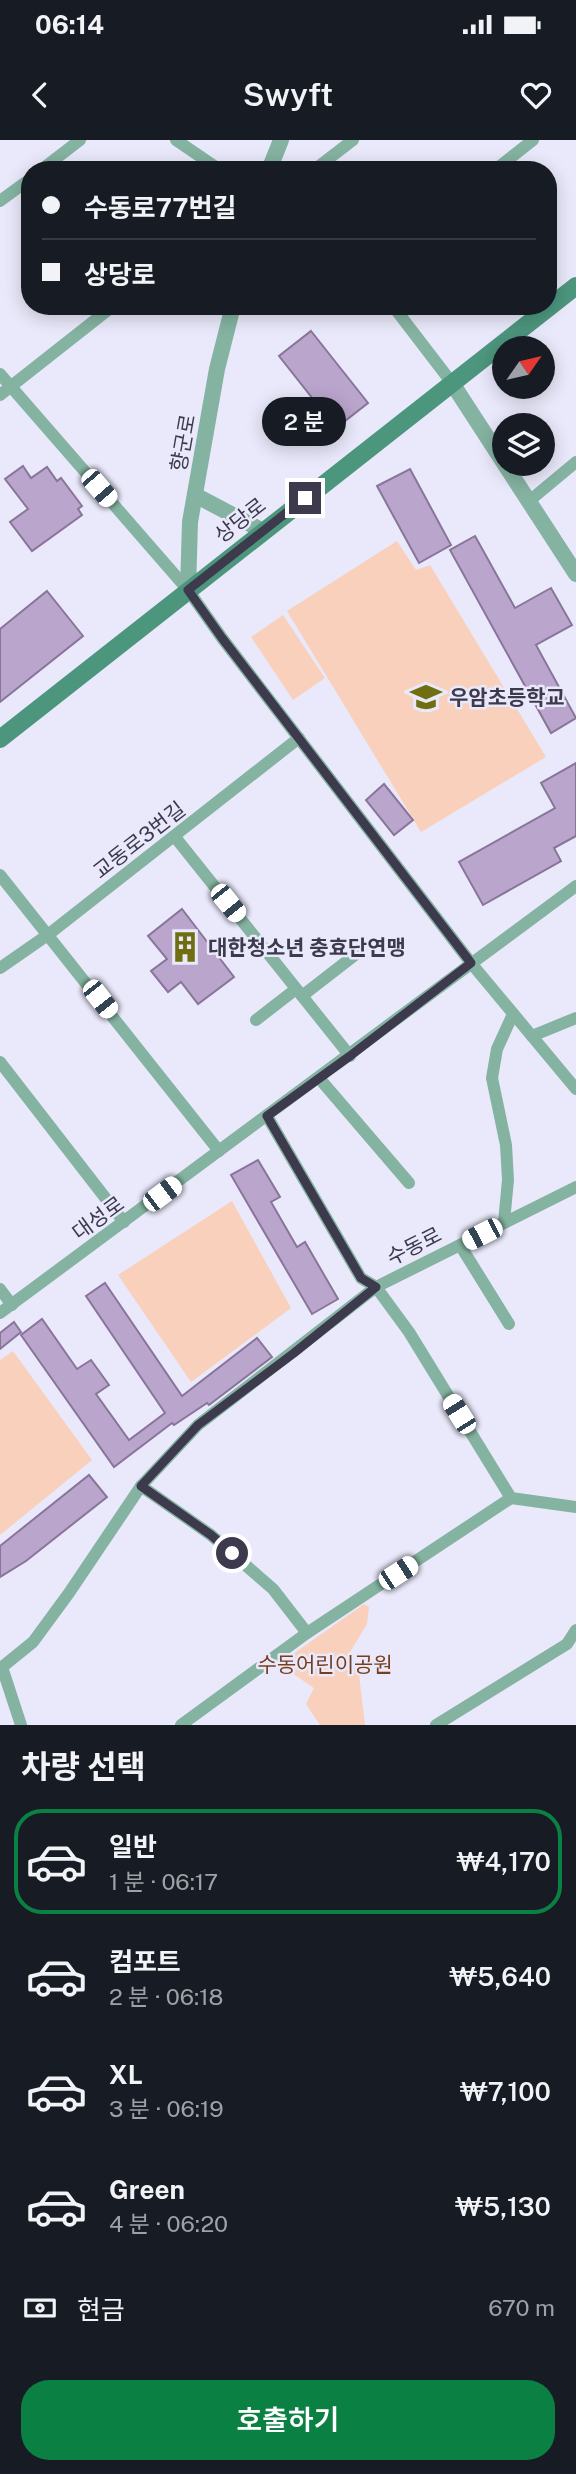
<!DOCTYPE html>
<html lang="ko">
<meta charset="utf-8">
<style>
body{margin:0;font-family:"Public Sans","Noto Sans KR",sans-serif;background:#20242c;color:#f1f3f6;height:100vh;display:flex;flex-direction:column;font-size:26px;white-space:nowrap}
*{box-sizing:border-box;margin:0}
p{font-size:23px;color:#9ea1a6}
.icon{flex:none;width:38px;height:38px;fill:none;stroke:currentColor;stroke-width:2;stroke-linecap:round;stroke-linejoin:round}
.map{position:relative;height:1585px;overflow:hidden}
.sheet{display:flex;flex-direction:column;background:#171b24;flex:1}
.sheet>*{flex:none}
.guide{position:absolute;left:21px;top:21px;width:536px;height:154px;border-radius:28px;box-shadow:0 4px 18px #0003;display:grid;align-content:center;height:154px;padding:0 21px;background:#171b24}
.needle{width:46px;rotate:56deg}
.fabs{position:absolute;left:492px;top:196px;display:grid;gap:14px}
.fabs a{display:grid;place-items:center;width:63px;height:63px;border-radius:50%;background:#171b24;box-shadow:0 4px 18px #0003;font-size:35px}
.end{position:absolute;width:32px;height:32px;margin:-16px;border:9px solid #3c3a4c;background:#fff;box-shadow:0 0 0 4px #fff}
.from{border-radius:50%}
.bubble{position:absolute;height:49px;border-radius:24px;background:#171b24;box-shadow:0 4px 18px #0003;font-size:23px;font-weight:600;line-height:49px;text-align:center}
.car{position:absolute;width:21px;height:42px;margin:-21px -10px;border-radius:9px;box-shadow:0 0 5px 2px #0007;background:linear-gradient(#fff 24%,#345 0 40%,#fff 0 76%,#345 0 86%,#fff 0)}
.guide b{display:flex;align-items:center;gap:24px;height:66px;font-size:26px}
.guide b+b{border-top:2px solid #363941}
.guide i{width:18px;height:18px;background:#f1f3f6}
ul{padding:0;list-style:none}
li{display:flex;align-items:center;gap:21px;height:105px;margin:0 14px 10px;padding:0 7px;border:4px solid transparent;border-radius:28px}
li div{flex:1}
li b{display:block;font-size:26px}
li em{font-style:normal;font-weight:600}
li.on{border-color:#0b8043}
li>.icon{width:63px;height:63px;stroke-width:1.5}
h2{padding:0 21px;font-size:32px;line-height:84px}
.pay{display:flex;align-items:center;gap:18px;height:77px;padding:0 21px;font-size:26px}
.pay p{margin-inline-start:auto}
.action{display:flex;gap:14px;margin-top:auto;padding:14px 21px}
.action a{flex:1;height:80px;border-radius:28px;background:#0b8043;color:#fff;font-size:28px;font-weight:600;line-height:80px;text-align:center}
.status{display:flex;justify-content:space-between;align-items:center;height:49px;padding:0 35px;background:#171b24;direction:ltr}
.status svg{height:19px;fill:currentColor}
header{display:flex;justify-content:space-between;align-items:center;height:91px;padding:0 21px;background:#171b24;font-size:32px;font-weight:600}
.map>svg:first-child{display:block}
.green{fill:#f8d0bb}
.building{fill:#baa5cc;stroke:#89749a;stroke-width:2}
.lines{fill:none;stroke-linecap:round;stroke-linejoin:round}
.minor{stroke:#85b3a1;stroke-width:12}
.tertiary{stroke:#85b3a1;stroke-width:16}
.secondary{stroke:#4d967e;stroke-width:18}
.route{stroke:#3c3a4c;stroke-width:9}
.labels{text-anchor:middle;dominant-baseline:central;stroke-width:5;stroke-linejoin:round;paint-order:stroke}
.street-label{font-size:21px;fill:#3c3a4c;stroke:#eae9fb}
.poi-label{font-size:21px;font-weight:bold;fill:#3c3a4c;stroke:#eae9fb;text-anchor:start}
.park-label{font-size:21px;fill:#783f1d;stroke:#eae9fb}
</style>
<div class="status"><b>06:14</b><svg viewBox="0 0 49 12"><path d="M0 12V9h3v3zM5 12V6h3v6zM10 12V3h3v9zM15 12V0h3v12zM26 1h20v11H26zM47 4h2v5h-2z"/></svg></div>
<header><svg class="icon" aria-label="back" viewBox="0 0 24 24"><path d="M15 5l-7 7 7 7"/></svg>Swyft<svg class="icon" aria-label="heart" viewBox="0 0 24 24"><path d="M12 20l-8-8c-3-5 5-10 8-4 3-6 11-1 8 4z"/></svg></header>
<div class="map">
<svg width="576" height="1585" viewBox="0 0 576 1585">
<rect width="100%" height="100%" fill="#eae9fb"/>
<!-- green -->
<g class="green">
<path d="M397 401 416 430 430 425 546 617 421 692 287 471Z"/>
<path d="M283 475 325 538 293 560 251 497Z"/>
<path d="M232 1061 291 1168 191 1242 118 1135Z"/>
<path d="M13 1211 92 1320 0 1395V1220Z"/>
<path d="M364 1464 369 1467 367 1484 350 1512 359 1535 365 1585H320L306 1564 314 1548 279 1524Z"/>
</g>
<!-- building -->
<g class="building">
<path d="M311 191 368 263 336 288 279 216Z"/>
<path d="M23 326 31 338 47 327 57 341 61 338 82 366 78 369 82 375 32 411 10 382 28 369 5 339Z"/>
<path d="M410 329 451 405 419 423 377 346Z"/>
<path d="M475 396 515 468 551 448 572 485 536 505 576 578 551 593 450 410Z"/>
<path d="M47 451 83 496 0 562V489Z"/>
<path d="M576 623V696L554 708 561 721 483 765 459 722 555 668 541 643Z"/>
<path d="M384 644 413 680 394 695 366 660Z"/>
<path d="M182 769 234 837 198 864 181 842 168 852 151 831 167 819 148 796Z"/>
<path d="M258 1020 280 1057 271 1062 297 1107 305 1102 338 1159 312 1174 231 1035Z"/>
<path d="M105 1143 182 1256 257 1198 272 1217 209 1265 207 1263 174 1285 172 1283 114 1327 21 1195 42 1179 77 1229 91 1220 109 1245 96 1254 129 1300 165 1273 86 1156Z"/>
<path d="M14 1182 21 1192 0 1209V1193Z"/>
<path d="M89 1335 107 1357 26 1421 0 1437V1406Z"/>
</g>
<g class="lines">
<!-- minor -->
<g class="minor">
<path d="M176 0 220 30"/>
<path d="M41 30 80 0"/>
<path d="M314 30 353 0"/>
<path d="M495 30 533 0"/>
<path d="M0 61 30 39"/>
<path d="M393 166 452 243"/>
<path d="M0 234 188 450 222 498 471 823 576 949"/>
<path d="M0 255 113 166"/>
<path d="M528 362 576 322"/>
<path d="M175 697 350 916"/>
<path d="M0 735 219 1011"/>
<path d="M0 828 49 794 299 598"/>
<path d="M302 856 360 811"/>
<path d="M256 880 296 849"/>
<path d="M532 896 576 878"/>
<path d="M0 922 124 1082"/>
<path d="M319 938 409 1043"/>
<path d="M267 976 361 1138 376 1147 409 1192 511 1358 576 1367"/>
<path d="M504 1082 508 1040 506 1005 492 938 497 909 513 874"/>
<path d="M460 1105 509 1184"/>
<path d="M0 1149 12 1165"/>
<path d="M0 1173 576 746"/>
<path d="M141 1346 211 1395 273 1449 307 1493"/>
<path d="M21 1585 2 1527 33 1502 69 1453 141 1346 198 1285 376 1147 576 1047"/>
<path d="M181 1585 307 1493 511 1358"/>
<path d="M436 1585 567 1504 576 1490"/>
</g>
<!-- tertiary -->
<g class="tertiary">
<path d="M269 30 281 0"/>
<path d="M452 243 576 434"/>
<path d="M195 355 263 391"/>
<path d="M188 450 190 382 217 229 233 166"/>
</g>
<!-- secondary -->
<path class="secondary" d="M0 599 576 146"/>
</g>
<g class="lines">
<!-- route -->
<path class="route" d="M232 1413 211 1395 141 1346 198 1285 294 1213 376 1147 361 1138 267 976 350 916 471 823 222 498 188 450 305 358"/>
</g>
<!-- icons -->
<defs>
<symbol id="school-bare" viewBox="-9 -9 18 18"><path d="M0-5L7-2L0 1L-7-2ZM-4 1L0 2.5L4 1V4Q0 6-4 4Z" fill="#6f6f11" stroke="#eae9fb" stroke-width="2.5" paint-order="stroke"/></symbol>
<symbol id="building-bare" viewBox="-9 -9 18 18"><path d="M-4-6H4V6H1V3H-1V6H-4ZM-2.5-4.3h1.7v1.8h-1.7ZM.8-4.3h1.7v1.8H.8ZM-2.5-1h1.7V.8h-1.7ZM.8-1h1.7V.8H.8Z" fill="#6f6f11" stroke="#eae9fb" stroke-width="2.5" paint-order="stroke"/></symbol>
</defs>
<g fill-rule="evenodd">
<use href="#school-bare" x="404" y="535" width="44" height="44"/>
<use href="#building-bare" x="163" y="785" width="44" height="44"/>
</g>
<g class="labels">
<!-- street labels -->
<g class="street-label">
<text transform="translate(183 303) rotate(-80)">향군로</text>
<text transform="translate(240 380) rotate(-38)">상당로</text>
<text transform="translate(139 700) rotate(-38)">교동로3번길</text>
<text transform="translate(98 1078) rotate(-36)">대성로</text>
<text transform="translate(414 1106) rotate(-27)">수동로</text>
</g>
<!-- poi labels -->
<g class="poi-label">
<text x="449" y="557">우암초등학교</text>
<text x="208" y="807">대한청소년 충효단연맹</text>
</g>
<!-- park labels -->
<g class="park-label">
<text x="325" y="1524">수동어린이공원</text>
</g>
</g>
</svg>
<div class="fabs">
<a><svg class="needle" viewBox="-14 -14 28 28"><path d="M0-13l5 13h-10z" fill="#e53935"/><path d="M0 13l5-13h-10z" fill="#9ea1a6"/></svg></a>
<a><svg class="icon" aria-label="layers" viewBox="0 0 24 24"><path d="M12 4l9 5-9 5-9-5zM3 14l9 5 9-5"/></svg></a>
</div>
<i class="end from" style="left:232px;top:1413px"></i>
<i class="end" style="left:305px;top:358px"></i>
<div class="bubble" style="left:262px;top:257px;width:84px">2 분</div>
<i class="car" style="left:99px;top:348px;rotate:139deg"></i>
<i class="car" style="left:228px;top:763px;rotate:141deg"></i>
<i class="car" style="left:100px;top:859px;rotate:142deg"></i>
<i class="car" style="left:162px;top:1054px;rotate:53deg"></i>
<i class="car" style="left:482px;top:1094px;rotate:243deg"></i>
<i class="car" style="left:459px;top:1274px;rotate:328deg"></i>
<i class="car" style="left:398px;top:1433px;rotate:57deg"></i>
<div class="guide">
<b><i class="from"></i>수동로77번길</b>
<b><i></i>상당로</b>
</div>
</div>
<section class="sheet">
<h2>차량 선택</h2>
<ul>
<li class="on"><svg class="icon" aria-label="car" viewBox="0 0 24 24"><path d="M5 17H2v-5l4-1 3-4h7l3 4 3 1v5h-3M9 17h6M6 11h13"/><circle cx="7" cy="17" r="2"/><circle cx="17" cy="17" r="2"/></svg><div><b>일반</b><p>1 분 · 06:17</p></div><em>₩4,170</em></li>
<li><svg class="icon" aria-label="car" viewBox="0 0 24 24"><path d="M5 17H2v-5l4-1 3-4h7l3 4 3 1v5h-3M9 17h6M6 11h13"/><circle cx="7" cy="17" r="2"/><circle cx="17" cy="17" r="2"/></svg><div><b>컴포트</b><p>2 분 · 06:18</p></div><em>₩5,640</em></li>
<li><svg class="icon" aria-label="car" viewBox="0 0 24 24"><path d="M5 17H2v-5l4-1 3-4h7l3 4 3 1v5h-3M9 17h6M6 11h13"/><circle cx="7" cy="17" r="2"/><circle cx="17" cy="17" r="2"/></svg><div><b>XL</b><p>3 분 · 06:19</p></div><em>₩7,100</em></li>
<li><svg class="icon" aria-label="car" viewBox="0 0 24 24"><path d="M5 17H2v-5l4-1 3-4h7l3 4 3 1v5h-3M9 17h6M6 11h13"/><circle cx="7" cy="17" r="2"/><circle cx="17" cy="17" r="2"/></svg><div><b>Green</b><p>4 분 · 06:20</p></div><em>₩5,130</em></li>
</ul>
<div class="pay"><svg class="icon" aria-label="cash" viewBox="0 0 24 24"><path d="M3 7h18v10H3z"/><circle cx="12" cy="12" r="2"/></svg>현금<p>670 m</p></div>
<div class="action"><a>호출하기</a></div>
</section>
